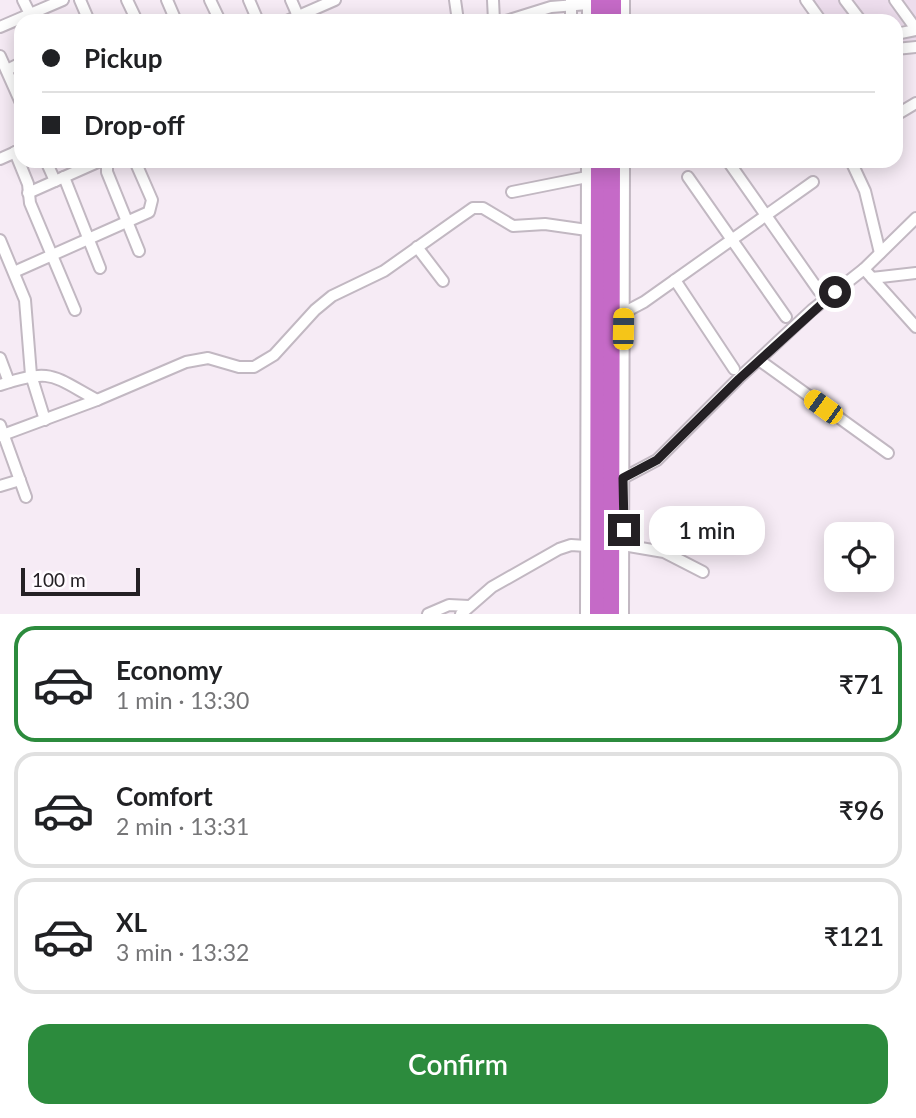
<!DOCTYPE html>
<meta charset="utf-8">
<style>
body{margin:0;font-family:Lato,sans-serif;background:#f2f2f2;color:#202124;height:100vh;display:flex;flex-direction:column;font-size:26px;white-space:nowrap}
*{box-sizing:border-box;margin:0}
p{font-size:23px;color:#757577}
.icon{flex:none;width:38px;height:38px;fill:none;stroke:currentColor;stroke-width:2;stroke-linecap:round;stroke-linejoin:round}
.map{position:relative;height:614px;overflow:hidden}
.side{display:flex;flex-direction:column;background:#fff;flex:1}
.side>*{flex:none}
.banner{position:absolute;left:14px;top:14px;width:889px;height:154px;border-radius:21px;box-shadow:0 4px 18px #0003;display:grid;align-content:center;height:154px;padding:0 28px;background:#fff}
.fabs{position:absolute;left:824px;top:522px;display:grid;gap:14px}
.fabs a{display:grid;place-items:center;width:70px;height:70px;border-radius:14px;background:#fff;box-shadow:0 4px 18px #0003;font-size:35px}
.scale{position:absolute;left:21px;bottom:18px;width:119px;box-sizing:border-box;padding-left:7px;border:4px solid #242024;border-top:0;font-size:19px;line-height:24px;white-space:nowrap;color:#242024;-webkit-text-stroke:5px #fffbff;paint-order:stroke}
.end{position:absolute;width:32px;height:32px;margin:-16px;border:9px solid #242024;background:#fff;box-shadow:0 0 0 4px #fff}
.from{border-radius:50%}
.bubble{position:absolute;height:49px;border-radius:21px;background:#fff;box-shadow:0 4px 18px #0003;font-size:23px;font-weight:600;line-height:49px;text-align:center}
.car{position:absolute;width:21px;height:42px;margin:-21px -10px;border-radius:9px;box-shadow:0 0 5px 2px #0007;background:linear-gradient(#f5c518 24%,#345 0 40%,#f5c518 0 76%,#345 0 86%,#f5c518 0)}
.banner b{display:flex;align-items:center;gap:24px;height:66px;font-size:26px}
.banner b+b{border-top:2px solid #e0e0e0}
.banner i{width:18px;height:18px;background:#202124}
ul{padding:12px 0 0;list-style:none}
li{display:flex;align-items:center;gap:21px;height:116px;margin:0 14px 10px;padding:0 14px;border:4px solid #e0e0e0;border-radius:21px}
li div{flex:1}
li b{display:block;font-size:26px}
li em{font-style:normal;font-weight:600}
li.current{border-color:#2c8b3d}
li>.icon{width:63px;height:63px;stroke-width:1.5}
.cta{display:flex;gap:14px;margin-top:auto;padding:14px 28px}
.cta a{flex:1;height:80px;border-radius:21px;background:#2c8b3d;color:#fff;font-size:28px;font-weight:600;line-height:80px;text-align:center}
.map>svg:first-child{display:block}
.built{fill:#eddded}
.lines{fill:none;stroke-linecap:round;stroke-linejoin:round}
.minor-casing{stroke:#c2b8c2;stroke-width:14}
.highway-casing{stroke:#8d508e;stroke-width:19}
.minor{stroke:#fff;stroke-width:10}
.highway{stroke:#c56ac7;stroke-width:16}
.route{stroke:#242024;stroke-width:9}
</style>
<div class="map">
<svg width="916" height="614" viewBox="0 0 916 614">
<rect width="100%" height="100%" fill="#f6ebf5"/>
<!-- built -->
<path class="built" d="M802 0H916V40L896 42V21H817Z"/>
<g class="lines">
<defs>
<g id="minor">
<path d="M23 0 30 14"/>
<path d="M80 0 89 21"/>
<path d="M127 0 137 21"/>
<path d="M167 0 176 21"/>
<path d="M210 0 220 21"/>
<path d="M249 0 258 21"/>
<path d="M291 0 298 16"/>
<path d="M455 0 458 21"/>
<path d="M493 0 494 21"/>
<path d="M571 0V21"/>
<path d="M806 0 821 21"/>
<path d="M845 0 861 21"/>
<path d="M895 0 916 29"/>
<path d="M287 21 335 0"/>
<path d="M506 21 551 7 588 4"/>
<path d="M588 21V0"/>
<path d="M624 21V0"/>
<path d="M0 27 63 0"/>
<path d="M896 34 916 30"/>
<path d="M896 49 916 47"/>
<path d="M0 56 21 103"/>
<path d="M7 70 21 63"/>
<path d="M896 115 916 103"/>
<path d="M15 152 28 184 30 203 75 310"/>
<path d="M0 159 18 151"/>
<path d="M46 161 55 181"/>
<path d="M107 161V172L139 251"/>
<path d="M851 161 865 191 880 253"/>
<path d="M730 164 819 291"/>
<path d="M64 177 100 268"/>
<path d="M688 177 786 317"/>
<path d="M512 192 587 177"/>
<path d="M28 193 100 161"/>
<path d="M0 240 25 300 31 375 45 420"/>
<path d="M417 247 443 281"/>
<path d="M864 269 916 327"/>
<path d="M14 272 149 212 152 200 135 161"/>
<path d="M872 278 916 273"/>
<path d="M675 280 734 369"/>
<path d="M623 313 644 302 813 182"/>
<path d="M0 358 9 382"/>
<path d="M759 360 888 453"/>
<path d="M0 385C52 368 51 375 97 400"/>
<path d="M0 425 26 497"/>
<path d="M0 436 97 400 186 362 208 358 239 367H254L274 355 315 310 332 296 384 271 473 208H483L513 226 545 224 587 230"/>
<path d="M623 478 657 460 739 378 812 310 864 269 916 218"/>
<path d="M0 486 20 480"/>
<path d="M623 545 664 552 703 572"/>
<path d="M428 614 449 605 469 606"/>
<path d="M461 614 492 587 559 549 571 545 586 546"/>
<path d="M586 614 587 161"/>
<path d="M623 614 624 161"/>
</g>
<g id="highway">
<path d="M599 0V21"/>
<path d="M613 21V0"/>
<path d="M598 614 599 161"/>
<path d="M611 614 612 161"/>
</g>
</defs>
<!-- minor casing -->
<use href="#minor" class="minor-casing"/>
<!-- highway casing -->
<use href="#highway" class="highway-casing"/>
<!-- minor -->
<use href="#minor" class="minor"/>
<!-- highway -->
<use href="#highway" class="highway"/>
</g>
<g class="lines">
<!-- route -->
<path class="route" d="M624 530 623 478 657 460 739 379 835 292"/>
</g>
</svg>
<div class="fabs">
<a><svg class="icon" aria-label="locate" viewBox="0 0 24 24"><circle cx="12" cy="12" r="6"/><path d="M12 2v4M12 18v4M2 12h4M18 12h4"/></svg></a>
</div>
<div class="scale">100 m</div>
<i class="end from" style="left:835px;top:292px"></i>
<i class="end" style="left:624px;top:530px"></i>
<div class="bubble" style="left:649px;top:506px;width:116px">1 min</div>
<i class="car" style="left:623px;top:329px;rotate:1deg"></i>
<i class="car" style="left:823px;top:407px;rotate:306deg"></i>
<div class="banner">
<b><i class="from"></i>Pickup</b>
<b><i></i>Drop-off</b>
</div>
</div>
<section class="side">
<ul>
<li class="current"><svg class="icon" aria-label="car" viewBox="0 0 24 24"><path d="M5 17H2v-5l4-1 3-4h7l3 4 3 1v5h-3M9 17h6M6 11h13"/><circle cx="7" cy="17" r="2"/><circle cx="17" cy="17" r="2"/></svg><div><b>Economy</b><p>1 min · 13:30</p></div><em>₹71</em></li>
<li><svg class="icon" aria-label="car" viewBox="0 0 24 24"><path d="M5 17H2v-5l4-1 3-4h7l3 4 3 1v5h-3M9 17h6M6 11h13"/><circle cx="7" cy="17" r="2"/><circle cx="17" cy="17" r="2"/></svg><div><b>Comfort</b><p>2 min · 13:31</p></div><em>₹96</em></li>
<li><svg class="icon" aria-label="car" viewBox="0 0 24 24"><path d="M5 17H2v-5l4-1 3-4h7l3 4 3 1v5h-3M9 17h6M6 11h13"/><circle cx="7" cy="17" r="2"/><circle cx="17" cy="17" r="2"/></svg><div><b>XL</b><p>3 min · 13:32</p></div><em>₹121</em></li>
</ul>
<div class="cta"><a>Confirm</a></div>
</section>
